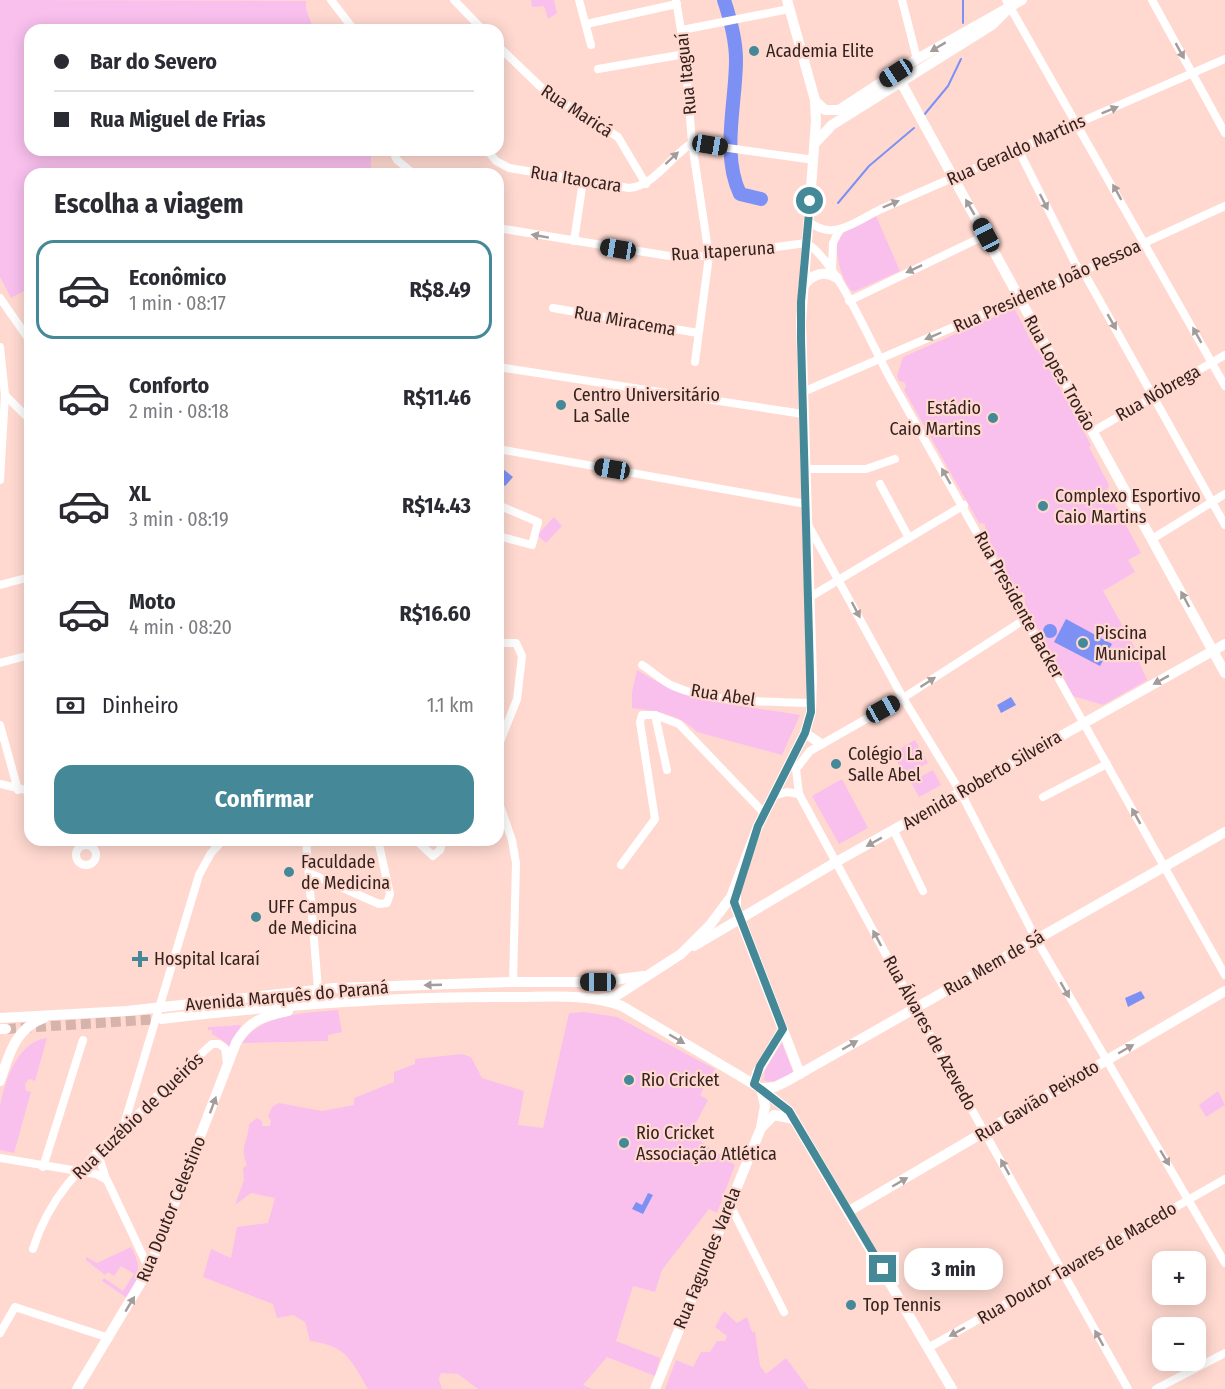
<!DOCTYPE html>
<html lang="pt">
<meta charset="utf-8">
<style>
body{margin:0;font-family:"Fira Sans Condensed",sans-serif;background:#f7f7f7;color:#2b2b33;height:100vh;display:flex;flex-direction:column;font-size:22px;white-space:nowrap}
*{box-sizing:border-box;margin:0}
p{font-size:20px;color:#7c7c81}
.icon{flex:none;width:33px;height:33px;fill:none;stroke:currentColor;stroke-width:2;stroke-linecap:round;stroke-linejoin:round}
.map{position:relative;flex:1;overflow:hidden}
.panel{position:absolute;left:24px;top:168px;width:480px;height:678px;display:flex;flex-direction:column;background:#fff;border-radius:18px;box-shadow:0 3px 15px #0003}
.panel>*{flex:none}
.banner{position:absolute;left:24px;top:24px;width:480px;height:132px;border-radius:18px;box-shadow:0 3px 15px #0003;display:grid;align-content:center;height:132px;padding:0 30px;background:#fff}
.tools{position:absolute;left:1152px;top:1251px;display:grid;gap:12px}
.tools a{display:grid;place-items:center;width:54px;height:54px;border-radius:12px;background:#fff;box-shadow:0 3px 15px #0003;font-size:30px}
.end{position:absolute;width:27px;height:27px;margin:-14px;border:8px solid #458998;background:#fff;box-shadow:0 0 0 3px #fff}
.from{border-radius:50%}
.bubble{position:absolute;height:42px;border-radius:18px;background:#fff;box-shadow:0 3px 15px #0003;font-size:20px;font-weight:700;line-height:42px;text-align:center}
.car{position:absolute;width:18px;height:36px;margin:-18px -9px;border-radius:8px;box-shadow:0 0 4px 2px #0007;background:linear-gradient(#222 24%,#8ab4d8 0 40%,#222 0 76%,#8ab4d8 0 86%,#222 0)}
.banner b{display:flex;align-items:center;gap:21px;height:57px;font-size:22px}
.banner b+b{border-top:2px solid #e1e1e2}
.banner i{width:15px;height:15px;background:#2b2b33}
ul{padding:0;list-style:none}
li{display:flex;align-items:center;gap:18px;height:99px;margin:0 12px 9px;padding:0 18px;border:3px solid transparent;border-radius:18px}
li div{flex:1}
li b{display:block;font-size:22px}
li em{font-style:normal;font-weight:700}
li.on{border-color:#458998}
li>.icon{width:54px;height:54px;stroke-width:1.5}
h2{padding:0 30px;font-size:27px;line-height:72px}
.pay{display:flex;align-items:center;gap:15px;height:66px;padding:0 30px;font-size:22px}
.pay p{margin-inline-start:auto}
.primary-button{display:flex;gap:12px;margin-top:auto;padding:12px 30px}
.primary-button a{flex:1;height:69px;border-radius:18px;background:#458998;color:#fff;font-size:24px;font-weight:700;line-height:69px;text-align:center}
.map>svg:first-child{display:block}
.green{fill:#f9bfed}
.water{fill:#7d91f5}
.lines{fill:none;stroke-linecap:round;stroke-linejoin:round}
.stream{stroke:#7d91f5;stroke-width:2}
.river{stroke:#7d91f5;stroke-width:14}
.major-tunnel{stroke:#d6b4ac;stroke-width:10;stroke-dasharray:10 5;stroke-linecap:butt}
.minor{stroke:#fff;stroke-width:8}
.major{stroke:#fff;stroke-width:10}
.oneway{fill:#a39c9a}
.route{stroke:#458998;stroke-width:8}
.poi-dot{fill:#458998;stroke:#ffd9d0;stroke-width:2}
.labels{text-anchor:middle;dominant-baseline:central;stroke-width:4.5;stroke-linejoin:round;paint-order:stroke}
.poi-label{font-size:18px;fill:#33221e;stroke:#ffd9d0;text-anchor:start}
.street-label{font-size:18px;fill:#33221e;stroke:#ffd9d0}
</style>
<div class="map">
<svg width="1225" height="1389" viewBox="0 0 1225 1389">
<rect width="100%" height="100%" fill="#ffd9d0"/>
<!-- green -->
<g class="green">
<path d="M0 0 306 1V9L314 30H30V150H371V174H30V288L11 298 0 277Z"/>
<path d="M531 0H554L557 13 548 19 544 6 532 7Z"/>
<path d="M876 216 900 271 853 292C842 283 835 255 837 241L845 232Z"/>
<path d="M1012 309 1015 310 1036 350 1039 349 1091 445 1089 447 1109 485 1107 490 1141 553 1128 560 1135 572 1103 591 1139 655 1137 657 1147 680 1103 705 1073 696 1025 605 1024 593 1015 590 986 535 985 524 979 523 904 390 906 386 904 382 899 381 897 376 903 357Z"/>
<path d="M554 517 562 526 546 543 537 535Z"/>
<path d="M637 670C686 702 744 706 800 715L782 755 697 732C679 714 657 711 632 708V692Z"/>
<path d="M915 740 928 763 905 776 892 753Z"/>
<path d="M933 770 941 785 919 797 911 782Z"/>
<path d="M842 779 868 828 839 844 812 796Z"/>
<path d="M338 1010 342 1032 328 1035V1041L242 1043C261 1013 306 1013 338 1010Z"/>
<path d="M584 1012 617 1017 715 1069 700 1095 708 1100 690 1134 735 1165 717 1213 709 1209 662 1270 655 1292 633 1286 616 1341 660 1358 655 1376 607 1357 583 1385 592 1389H478L458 1374 441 1373 439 1379 442 1389H368C350 1359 347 1346 310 1341L305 1322 293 1315 277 1318 273 1304 203 1277 211 1249 231 1258 237 1227 268 1223 275 1198 251 1193 235 1205 244 1180 243 1168 247 1165C239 1146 248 1143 249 1124L257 1118 262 1121V1126H270L271 1121 268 1116 272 1107 279 1103 322 1111 354 1105V1098L394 1082V1072L415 1064V1059L462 1054 471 1057 482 1078 524 1091 518 1125 543 1128 569 1013Z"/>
<path d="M241 1025 230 1049 225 1042 212 1034V1030H208V1027Z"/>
<path d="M47 1038 35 1081 29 1079 25 1084 26 1091 31 1092 14 1153 0 1150C0 1136 0 1121 0 1107 4 1082 18 1041 47 1038Z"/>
<path d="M782 1043 793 1072C783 1077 774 1085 764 1080L765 1070Z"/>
<path d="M1218 1091 1225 1105 1206 1117 1199 1105Z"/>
<path d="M131 1247C143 1269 139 1278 127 1298L102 1281 104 1278 123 1291 134 1274 121 1266 114 1276 108 1272 105 1275 86 1260V1257L97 1263Z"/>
<path d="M724 1311 737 1323 747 1317 752 1332H755L760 1366 766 1374 786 1358 809 1389H665L676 1360 693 1367 701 1352H710L717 1341H725L727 1336 715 1327Z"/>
</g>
<!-- water -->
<g class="water">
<path d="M498 465 513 477 505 486 498 480Z"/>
<path d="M1066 619 1112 644 1100 666 1054 642Z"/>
<circle cx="1050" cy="631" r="7"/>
<path d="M1011 697 1016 705 1001 713 997 705Z"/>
<path d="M1141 991 1145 998 1128 1007 1125 998Z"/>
<path d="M648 1193 653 1195 643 1214 632 1209 636 1202 642 1205Z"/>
</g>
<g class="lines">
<!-- stream -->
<g class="stream">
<path d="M963 0V23"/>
<path d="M924 115 948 86 961 59"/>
<path d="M838 203 869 166 914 128"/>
</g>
<!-- river -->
<path class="river" d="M724 0C730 18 736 41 736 60 736 103 721 154 740 194L761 199"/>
<!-- major-tunnel -->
<path class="major-tunnel" d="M6 1029 161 1019"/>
<!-- minor -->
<g class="minor">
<path d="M331 0 354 30"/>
<path d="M454 0 483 30"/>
<path d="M579 0 591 45"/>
<path d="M676 0 685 54 692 143 709 256 695 362"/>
<path d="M902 0 917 59"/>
<path d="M1006 0 1225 386"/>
<path d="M1152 0 1225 133"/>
<path d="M586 24 677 4"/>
<path d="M682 30 789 9"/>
<path d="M498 46 546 92 618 137 646 184"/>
<path d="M598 69 685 54"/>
<path d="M692 143 814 160"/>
<path d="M1018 149 1076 265 1083 271 1225 525"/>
<path d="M392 150 397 160 414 174"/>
<path d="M487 150 496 161 509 168 629 188C654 186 671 156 692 143"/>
<path d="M808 221C833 242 855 222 879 210L1225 59"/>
<path d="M498 228 669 256H709L806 243C836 259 872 346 891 380 1004 578 1113 777 1225 975"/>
<path d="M574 241 583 181"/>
<path d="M832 268 833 243 839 231"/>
<path d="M0 298 30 341"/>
<path d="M849 301 986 235"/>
<path d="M553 308 698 333"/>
<path d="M0 347 5 395 0 480"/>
<path d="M498 367 803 414"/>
<path d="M803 392 1083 271 1225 206"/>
<path d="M5 395 30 420"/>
<path d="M1092 432 1225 355"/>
<path d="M498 449 806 504"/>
<path d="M806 469H866L895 459"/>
<path d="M880 484 909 538"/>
<path d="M498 505 538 522 532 545 498 536"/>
<path d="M807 523 903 698 961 793 1036 939 1225 1263"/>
<path d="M1152 539 1225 494"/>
<path d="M0 585 30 577"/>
<path d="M810 597 964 505"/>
<path d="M1027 618 903 698 810 751 796 769 799 794 915 1008 1128 1389"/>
<path d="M498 643H516L522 656 517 699 498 747"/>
<path d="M0 663 30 655"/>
<path d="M642 665C652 671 663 682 673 686 715 704 766 701 811 703"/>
<path d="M655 715 667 770"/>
<path d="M0 725 18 790"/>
<path d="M0 784 30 791"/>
<path d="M773 796 787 792 799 794"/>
<path d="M1043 797 1107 764"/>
<path d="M498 800 512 840 516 863 513 982"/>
<path d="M894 831 923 891"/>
<path d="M306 840 318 989"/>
<path d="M416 840 433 856 440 850 443 840"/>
<circle cx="86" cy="855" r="10"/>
<path d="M621 865 655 819 640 722 642 715H655L679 724 764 813"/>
<path d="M309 873 379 904 387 903 390 894 378 840"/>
<path d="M123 1128 199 875 211 853 223 840"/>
<path d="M97 1151 106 1179"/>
<path d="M0 1158 96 1174 107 1180 149 1269"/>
<path d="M43 1167 83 1040"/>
<path d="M729 1203 784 1312"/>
<path d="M33 1249C52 1188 91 1159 135 1117 161 1093 186 1067 212 1044H219L225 1048 227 1063"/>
<path d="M0 1333 15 1307 109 1338"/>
<path d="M928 1348 1225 1179"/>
<path d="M1156 1389 1225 1353"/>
</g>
<!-- major -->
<g class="major">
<path d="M896 73 1225 673"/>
<path d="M815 101 825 110H839L917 59 1022 0"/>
<path d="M816 142 832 125 992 25 1007 10"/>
<path d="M803 287C811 274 824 270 837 278"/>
<path d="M805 733 821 744"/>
<path d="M736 891V908L800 1074"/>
<path d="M694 946 836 862 1225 644"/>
<path d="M601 999 616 996 681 954 710 925 731 897 758 826 805 733 811 712 812 679 801 322 816 121 815 100 787 0"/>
<path d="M0 1018 127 1011 334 988 513 982H598L643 976"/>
<path d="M161 1019C278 1005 395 996 513 997 549 997 588 993 622 1006L760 1088 789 1111 952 1389"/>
<path d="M0 1029H6"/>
<path d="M0 1081C9 1055 15 1028 44 1018"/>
<path d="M754 1084 757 1073 783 1029"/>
<path d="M761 1088 775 1087 789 1080 1225 832"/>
<path d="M761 1128 774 1115 794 1119"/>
<path d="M849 1211 1225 991"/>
<path d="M77 1389 149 1269 236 1043C248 1021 264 1016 288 1011"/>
<path d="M655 1389 761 1128 765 1106 761 1088"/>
</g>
</g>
<!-- one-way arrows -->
<defs><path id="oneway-solid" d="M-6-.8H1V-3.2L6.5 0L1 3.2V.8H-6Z" transform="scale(1.5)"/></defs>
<g class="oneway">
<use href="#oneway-solid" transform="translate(938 47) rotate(149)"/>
<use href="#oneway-solid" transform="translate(1180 51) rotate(61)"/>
<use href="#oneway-solid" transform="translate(1110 110) rotate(-22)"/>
<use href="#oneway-solid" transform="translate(672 158) rotate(-43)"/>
<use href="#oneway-solid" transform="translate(1117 192) rotate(-119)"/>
<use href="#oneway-solid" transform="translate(1044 202) rotate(63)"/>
<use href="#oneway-solid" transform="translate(891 204) rotate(-23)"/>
<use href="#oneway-solid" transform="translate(970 207) rotate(-120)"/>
<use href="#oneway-solid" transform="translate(540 236) rotate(-170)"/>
<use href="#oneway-solid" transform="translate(914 269) rotate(155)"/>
<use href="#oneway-solid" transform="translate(1112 322) rotate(60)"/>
<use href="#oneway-solid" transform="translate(1197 335) rotate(-119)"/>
<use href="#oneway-solid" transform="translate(933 336) rotate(157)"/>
<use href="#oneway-solid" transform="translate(946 476) rotate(-120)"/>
<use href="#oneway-solid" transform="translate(1185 599) rotate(-118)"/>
<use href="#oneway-solid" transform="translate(856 610) rotate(62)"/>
<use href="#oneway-solid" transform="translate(1161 680) rotate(151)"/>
<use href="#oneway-solid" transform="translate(928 682) rotate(-33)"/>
<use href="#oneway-solid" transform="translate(1136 816) rotate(-119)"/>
<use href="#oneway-solid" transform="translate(874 842) rotate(151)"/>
<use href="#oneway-solid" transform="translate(877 938) rotate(-118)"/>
<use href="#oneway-solid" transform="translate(433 985) rotate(178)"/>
<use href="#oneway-solid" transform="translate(1065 990) rotate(60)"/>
<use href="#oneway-solid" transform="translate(677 1039) rotate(30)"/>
<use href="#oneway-solid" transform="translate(850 1045) rotate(-30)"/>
<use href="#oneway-solid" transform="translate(1126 1049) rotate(-30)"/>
<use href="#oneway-solid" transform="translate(213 1105) rotate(-70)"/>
<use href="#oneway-solid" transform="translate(1165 1158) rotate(59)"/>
<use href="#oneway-solid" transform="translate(1005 1167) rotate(-119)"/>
<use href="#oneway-solid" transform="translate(900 1182) rotate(-30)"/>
<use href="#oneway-solid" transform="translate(130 1304) rotate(-59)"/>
<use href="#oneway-solid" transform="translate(957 1332) rotate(151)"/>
<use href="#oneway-solid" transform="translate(1099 1338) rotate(-119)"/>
</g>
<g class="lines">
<!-- route -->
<path class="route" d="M810 201 801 302V339L811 712 805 733 758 826 734 902 783 1029 760 1066 754 1084 789 1111 883 1269"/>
</g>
<!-- markers -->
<g class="poi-dot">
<circle cx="754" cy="51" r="6"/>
<circle cx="561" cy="405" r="6"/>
<circle cx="993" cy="418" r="6"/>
<circle cx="1043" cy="506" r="6"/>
<circle cx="1083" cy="643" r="6"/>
<circle cx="836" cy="764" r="6"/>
<circle cx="289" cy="872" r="6"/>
<circle cx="256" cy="917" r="6"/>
<path d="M137 950h6v6h6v6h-6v6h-6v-6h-6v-6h6z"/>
<circle cx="629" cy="1080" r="6"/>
<circle cx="624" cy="1143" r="6"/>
<circle cx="851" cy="1305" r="6"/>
</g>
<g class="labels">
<!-- poi labels -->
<g class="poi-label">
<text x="766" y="51">Academia Elite</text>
<text x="573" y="395">Centro Universitário<tspan x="573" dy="21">La Salle</tspan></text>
<text x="981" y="408" text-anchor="end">Estádio<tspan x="981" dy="21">Caio Martins</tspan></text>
<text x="1055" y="496">Complexo Esportivo<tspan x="1055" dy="21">Caio Martins</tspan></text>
<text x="1095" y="633">Piscina<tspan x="1095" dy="21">Municipal</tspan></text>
<text x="848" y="754">Colégio La<tspan x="848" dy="21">Salle Abel</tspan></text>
<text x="301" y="862">Faculdade<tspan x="301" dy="21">de Medicina</tspan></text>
<text x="268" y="907">UFF Campus<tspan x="268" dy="21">de Medicina</tspan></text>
<text x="154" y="959">Hospital Icaraí</text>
<text x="641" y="1080">Rio Cricket</text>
<text x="636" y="1133">Rio Cricket<tspan x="636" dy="21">Associação Atlética</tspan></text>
<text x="863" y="1305">Top Tennis</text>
</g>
<!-- street labels -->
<g class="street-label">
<text transform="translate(686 74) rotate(-96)">Rua Itaguaí</text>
<text transform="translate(577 111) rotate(33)">Rua Maricá</text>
<text transform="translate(1016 150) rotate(-24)">Rua Geraldo Martins</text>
<text transform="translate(576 179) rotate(9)">Rua Itaocara</text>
<text transform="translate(723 251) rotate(-4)">Rua Itaperuna</text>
<text transform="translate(1047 286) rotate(-24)">Rua Presidente João Pessoa</text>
<text transform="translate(625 321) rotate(10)">Rua Miracema</text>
<text transform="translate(1060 373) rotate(61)">Rua Lopes Trovão</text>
<text transform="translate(1158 393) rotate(-30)">Rua Nóbrega</text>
<text transform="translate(1019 605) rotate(61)">Rua Presidente Backer</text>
<text transform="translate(723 695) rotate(9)">Rua Abel</text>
<text transform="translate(982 780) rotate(-30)">Avenida Roberto Silveira</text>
<text transform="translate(994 963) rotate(-30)">Rua Mem de Sá</text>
<text transform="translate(287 996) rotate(-5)">Avenida Marquês do Paraná</text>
<text transform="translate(930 1033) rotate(61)">Rua Álvares de Azevedo</text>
<text transform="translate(1037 1101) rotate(-31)">Rua Gavião Peixoto</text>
<text transform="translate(138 1116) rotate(-44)">Rua Euzébio de Queirós</text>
<text transform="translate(171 1209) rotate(-68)">Rua Doutor Celestino</text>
<text transform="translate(707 1258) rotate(-68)">Rua Fagundes Varela</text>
<text transform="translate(1077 1263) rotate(-30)">Rua Doutor Tavares de Macedo</text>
</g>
</g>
</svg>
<div class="tools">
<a>+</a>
<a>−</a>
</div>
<i class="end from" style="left:810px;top:201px"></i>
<i class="end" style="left:883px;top:1269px"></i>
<div class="bubble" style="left:904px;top:1248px;width:99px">3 min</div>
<i class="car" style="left:896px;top:73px;rotate:237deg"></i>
<i class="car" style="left:710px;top:145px;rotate:99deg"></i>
<i class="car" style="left:986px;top:235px;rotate:332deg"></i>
<i class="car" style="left:618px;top:249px;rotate:279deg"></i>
<i class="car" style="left:612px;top:469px;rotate:280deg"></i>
<i class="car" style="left:883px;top:709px;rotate:61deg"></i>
<i class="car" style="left:598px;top:982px;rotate:270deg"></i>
<div class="banner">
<b><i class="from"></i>Bar do Severo</b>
<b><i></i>Rua Miguel de Frias</b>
</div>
<section class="panel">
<h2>Escolha a viagem</h2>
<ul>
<li class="on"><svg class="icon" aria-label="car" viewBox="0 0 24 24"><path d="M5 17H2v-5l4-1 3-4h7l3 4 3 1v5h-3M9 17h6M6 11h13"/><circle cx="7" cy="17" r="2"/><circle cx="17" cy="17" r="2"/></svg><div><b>Econômico</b><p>1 min · 08:17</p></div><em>R$8.49</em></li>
<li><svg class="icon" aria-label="car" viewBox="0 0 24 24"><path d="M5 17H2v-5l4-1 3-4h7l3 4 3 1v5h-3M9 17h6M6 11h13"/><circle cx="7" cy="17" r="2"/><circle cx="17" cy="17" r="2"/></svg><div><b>Conforto</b><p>2 min · 08:18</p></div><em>R$11.46</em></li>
<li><svg class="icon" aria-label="car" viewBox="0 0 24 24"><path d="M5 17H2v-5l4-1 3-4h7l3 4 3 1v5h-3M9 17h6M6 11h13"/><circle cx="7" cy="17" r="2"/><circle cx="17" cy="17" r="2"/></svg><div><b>XL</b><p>3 min · 08:19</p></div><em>R$14.43</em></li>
<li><svg class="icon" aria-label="car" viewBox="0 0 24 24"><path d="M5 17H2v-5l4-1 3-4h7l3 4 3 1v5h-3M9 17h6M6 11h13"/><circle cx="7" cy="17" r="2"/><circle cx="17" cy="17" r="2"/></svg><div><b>Moto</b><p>4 min · 08:20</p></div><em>R$16.60</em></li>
</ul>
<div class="pay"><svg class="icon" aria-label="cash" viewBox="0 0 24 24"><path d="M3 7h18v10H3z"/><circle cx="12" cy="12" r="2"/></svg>Dinheiro<p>1.1 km</p></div>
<div class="primary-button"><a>Confirmar</a></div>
</section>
</div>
